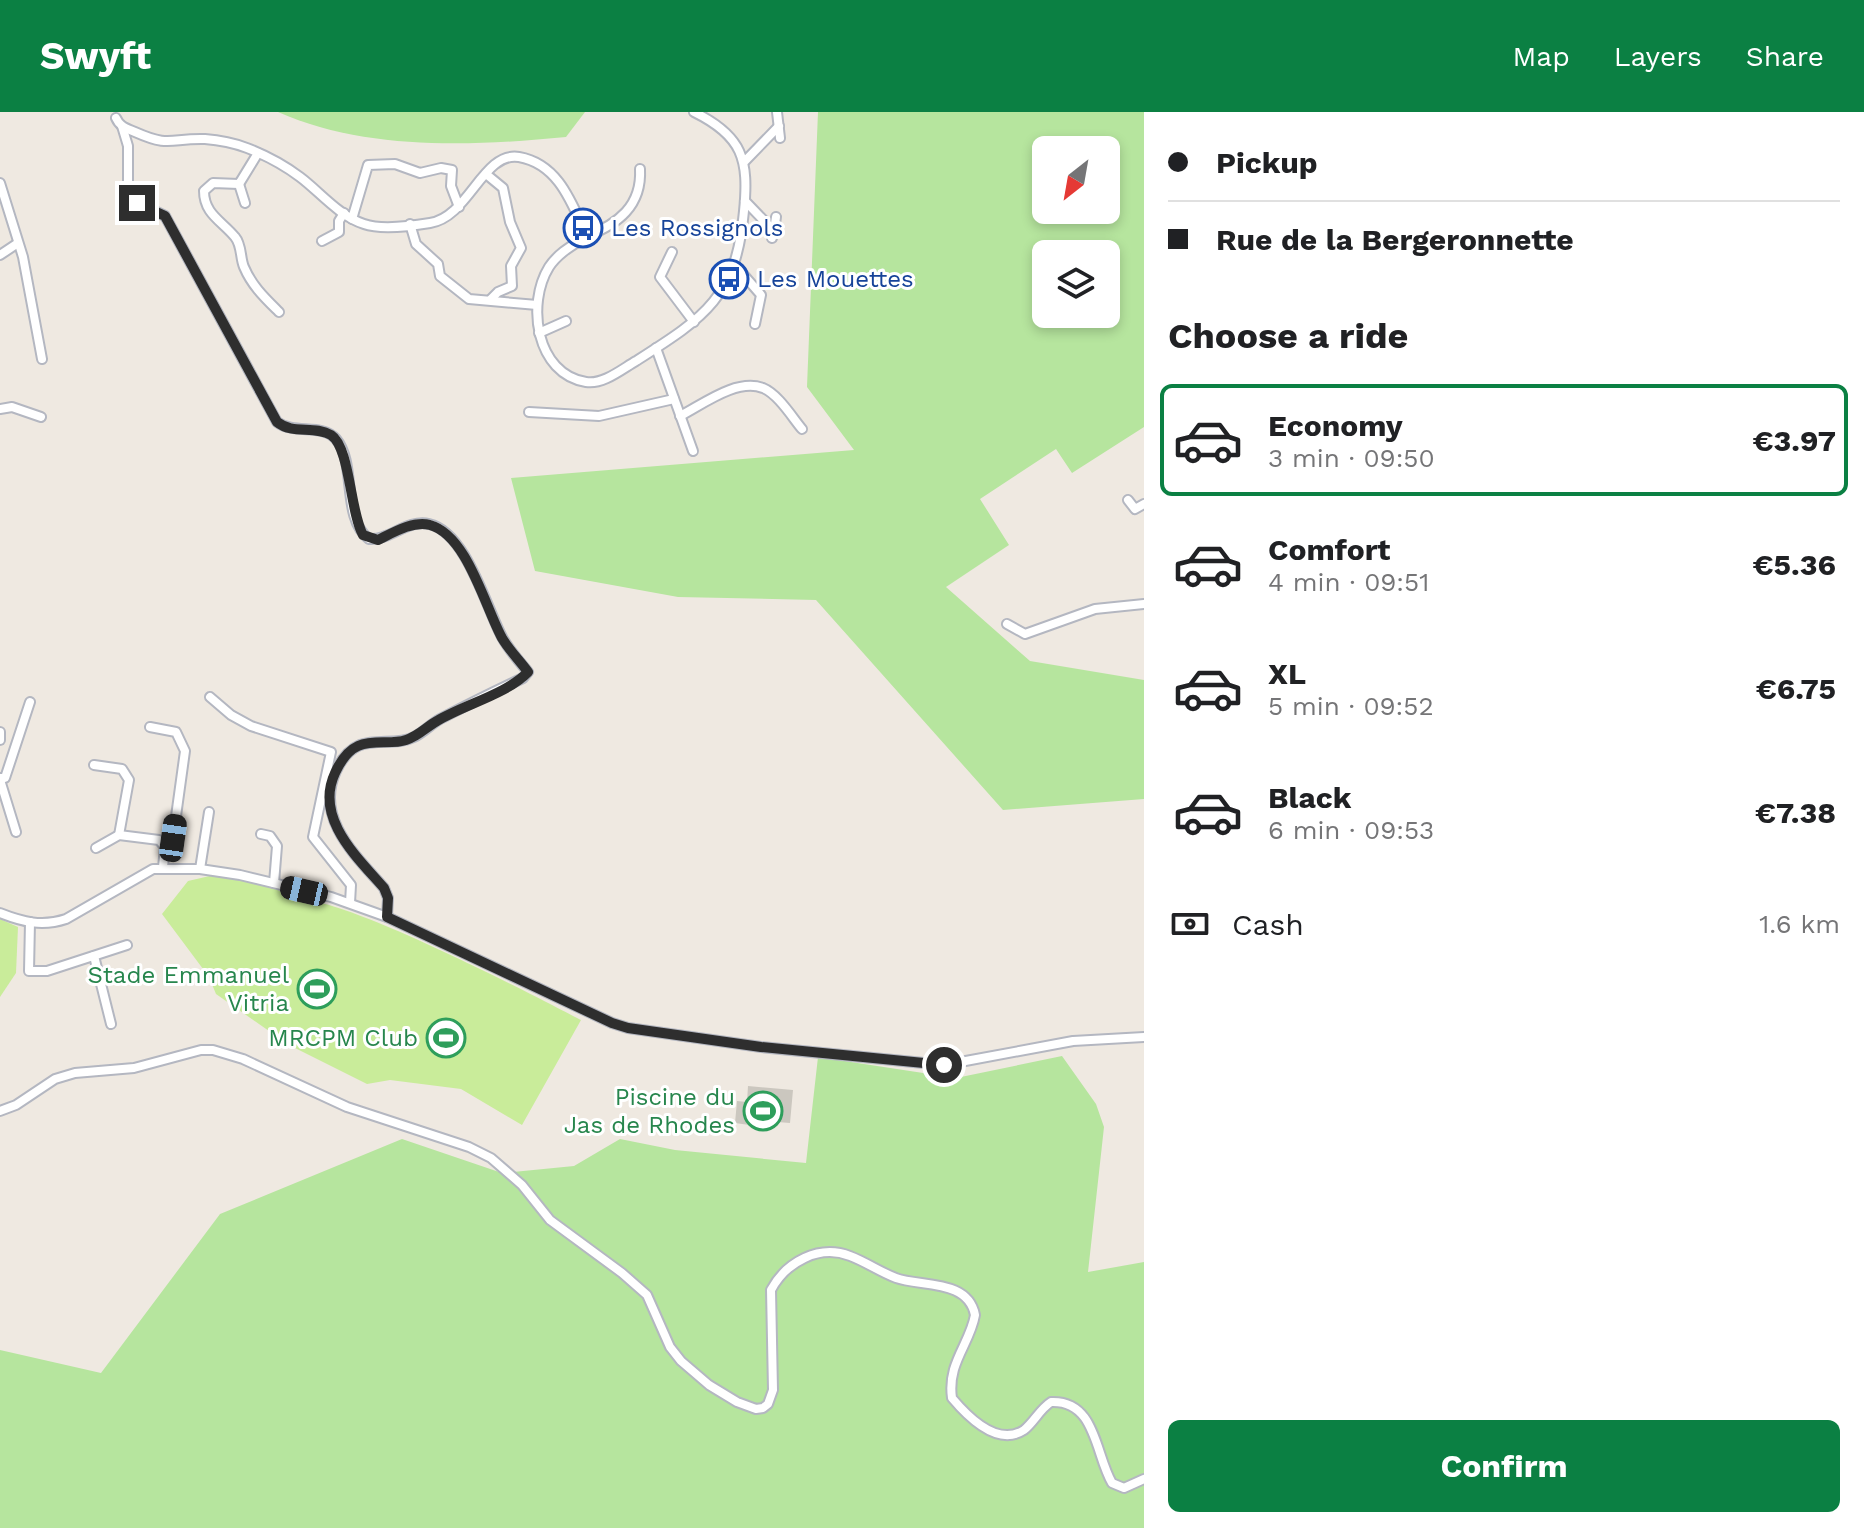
<!DOCTYPE html>
<meta charset="utf-8">
<style>
body{margin:0;font-family:"Work Sans",sans-serif;background:#f2f2f2;color:#202124;height:100vh;display:flex;flex-direction:column;font-size:30px;white-space:nowrap}
*{box-sizing:border-box;margin:0}
p{font-size:26px;color:#757577}
.icon{flex:none;width:44px;height:44px;fill:none;stroke:currentColor;stroke-width:2;stroke-linecap:round;stroke-linejoin:round}
.map{position:relative;flex:1;overflow:hidden}
.panel{display:flex;flex-direction:column;background:#fff;width:720px}
.panel>*{flex:none}
.top-card{display:grid;align-content:center;height:176px;padding:0 24px;background:#fff}
.needle{width:52px;rotate:211deg}
.fabs{position:absolute;left:1032px;top:24px;display:grid;gap:16px}
.fabs a{display:grid;place-items:center;width:88px;height:88px;border-radius:12px;background:#fff;box-shadow:0 4px 12px #0003;font-size:40px}
.end{position:absolute;width:36px;height:36px;margin:-18px;border:10px solid #2e2e2e;background:#fff;box-shadow:0 0 0 4px #fff}
.from{border-radius:50%}
.car{position:absolute;width:24px;height:48px;margin:-24px -12px;border-radius:10px;box-shadow:0 0 6px 2px #0007;background:linear-gradient(#222 24%,#8ab4d8 0 40%,#222 0 76%,#8ab4d8 0 86%,#222 0)}
.top-card b{display:flex;align-items:center;gap:28px;height:76px;font-size:30px}
.top-card b+b{border-top:2px solid #e0e0e0}
.top-card i{width:20px;height:20px;background:#202124}
ul{padding:0;list-style:none}
li{display:flex;align-items:center;gap:24px;height:112px;margin:0 16px 12px;padding:0 8px;border:4px solid transparent;border-radius:12px}
li div{flex:1}
li b{display:block;font-size:30px}
li em{font-style:normal;font-weight:700}
li.active{border-color:#0b8043}
li>.icon{width:72px;height:72px;stroke-width:1.5}
h2{padding:0 24px;font-size:36px;line-height:96px}
.pay{display:flex;align-items:center;gap:20px;height:88px;padding:0 24px;font-size:30px}
.pay p{margin-inline-start:auto}
.action{display:flex;gap:16px;margin-top:auto;padding:16px 24px}
.action a{flex:1;height:92px;border-radius:12px;background:#0b8043;color:#fff;font-size:32px;font-weight:700;line-height:92px;text-align:center}
header{display:flex;align-items:center;gap:48px;box-sizing:border-box;height:112px;padding:0 40px;background:#0b8043;color:#fff}
header strong{font-size:38px}
nav{display:flex;gap:44px;margin-inline-start:auto;font-size:28px}
main{display:flex;flex:1;min-height:0}
.map>svg:first-child{display:block}
.green{fill:#b6e59e;fill-rule:evenodd}
.pitch{fill:#c9ec9a}
.building{fill:#cbc7bf}
.lines{fill:none;stroke-linecap:round;stroke-linejoin:round}
.street-casing{stroke:#b4b7c1;stroke-width:12}
.street{stroke:#fff;stroke-width:8}
.route{stroke:#2e2e2e;stroke-width:10}
.labels{text-anchor:middle;dominant-baseline:central;stroke-width:6;stroke-linejoin:round;paint-order:stroke}
.transit-label{font-size:24px;fill:#164399;stroke:#fff;text-anchor:start}
.leisure-label{font-size:24px;fill:#27864d;stroke:#fff;text-anchor:end}
</style>
<header>
<strong>Swyft</strong>
<nav><a>Map</a><a>Layers</a><a>Share</a></nav>
</header>
<main>
<div class="map">
<svg width="1144" height="1416" viewBox="0 0 1144 1416">
<rect width="100%" height="100%" fill="#efe9e1"/>
<!-- green -->
<g class="green">
<path d="M278 0H585L566 25C473 34 366 39 278 0Z"/>
<path d="M818 0H1144V315L1072 361 1056 337 980 387 1009 433 946 475 1030 549 1144 568V687L1003 698 816 488 678 485 535 459 511 366 854 338 807 275ZM1106 38V98H1046V38ZM1106 142V202H1046V142Z"/>
<path d="M1062 944 1096 992 1104 1015 1088 1160 1144 1150V1416H0V1238L101 1261 220 1102 402 1027 502 1061 574 1054 620 1027 675 1038 806 1051 818 945 956 966Z"/>
</g>
<!-- pitch -->
<g class="pitch">
<path d="M214 763C241 768 276 770 295 790 322 773 543 888 581 908L522 1013 461 977 390 968 367 972 289 933 216 882 209 865 162 802 188 769Z"/>
<path d="M0 807 18 815 16 861 0 885Z"/>
</g>
<!-- building -->
<path class="building" d="M748 974 793 978 790 1011 765 1009 764 1015 735 1011 737 989 747 990Z"/>
<g class="lines">
<defs>
<g id="street">
<path d="M777 0 780 26"/>
<path d="M116 6C120 15 126 16 135 20 171 36 170 26 205 27 219 28 234 31 247 36 265 43 284 53 300 65 320 80 339 104 364 112 381 118 412 114 430 111 469 105 483 39 519 45 559 52 572 92 587 124 573 133 558 141 549 155 526 192 536 262 586 270 603 273 622 257 636 249 705 205 736 186 744 99 749 48 743 24 694 0"/>
<path d="M122 14 128 34V81L130 87 165 104 277 310C294 323 322 311 336 327 357 352 341 406 369 427 389 429 407 407 429 412 466 420 486 495 502 525 509 538 519 549 528 560L523 566C495 579 467 593 440 607 431 612 424 620 414 625 398 633 378 627 360 633 348 638 341 648 336 659 314 706 356 744 384 776L388 786 387 805"/>
<path d="M258 41 239 72 213 71 204 79C204 102 222 109 235 125 242 133 240 146 244 155 252 174 265 186 279 200"/>
<path d="M745 49 779 14"/>
<path d="M486 62 503 76 510 110 521 136 511 154 512 174 498 180 491 187"/>
<path d="M0 71 23 145 42 247"/>
<path d="M239 72 245 91"/>
<path d="M745 89 774 119 772 126"/>
<path d="M352 107 368 53 395 52 420 61 441 56 452 58 451 74 459 95"/>
<path d="M410 112 416 132 438 152 440 164 469 187 537 193"/>
<path d="M774 119 776 105"/>
<path d="M587 124C618 112 642 94 640 57"/>
<path d="M322 129 339 120V109L344 101"/>
<path d="M672 140 660 165 694 210"/>
<path d="M0 143 18 131"/>
<path d="M735 153 761 183 755 212"/>
<path d="M539 221 566 209"/>
<path d="M656 236 693 339"/>
<path d="M0 297 12 295 41 305"/>
<path d="M529 300 599 304 674 287"/>
<path d="M680 304C702 293 736 266 763 276 778 282 792 305 802 317"/>
<path d="M1128 388 1135 397 1144 392"/>
<path d="M1007 512 1025 522 1095 497 1144 492"/>
<path d="M210 585 231 603 251 614 331 640 313 725 351 773 350 791"/>
<path d="M150 615 176 620 185 639 173 726 165 735"/>
<path d="M0 620V628"/>
<path d="M94 653 122 657 129 668 119 723"/>
<path d="M0 666H5L30 590"/>
<path d="M0 668 16 720"/>
<path d="M261 722 270 724 277 734 274 771"/>
<path d="M96 736 119 723 159 728 165 735 163 755"/>
<path d="M200 757 209 700"/>
<path d="M0 801C23 810 42 815 66 807L153 757H200L240 763 331 785 387 805 612 911 628 916 761 935 944 953 1073 929 1144 925"/>
<path d="M30 810 29 859H47L127 833"/>
<path d="M94 844 111 912"/>
<path d="M0 999 16 993 55 967 75 961 134 956 201 938H213L243 947 347 995 469 1035 491 1046 522 1073 550 1108 622 1161 647 1183 670 1235 681 1249 709 1273 737 1290 756 1297 763 1296 768 1292 773 1278 771 1178C786 1150 819 1132 850 1144 866 1150 880 1160 896 1166 921 1175 968 1167 975 1203 970 1232 947 1251 952 1286 968 1305 998 1335 1024 1318 1034 1310 1040 1297 1051 1290 1096 1288 1095 1342 1112 1371L1124 1376 1144 1367"/>
</g>
</defs>
<!-- street casing -->
<use href="#street" class="street-casing"/>
<!-- street -->
<use href="#street" class="street"/>
</g>
<g class="lines">
<!-- route -->
<path class="route" d="M137 91 165 104 277 310C293 323 314 313 331 323 350 335 350 400 363 423L378 428C392 421 414 408 430 413 467 423 485 495 502 526 509 538 520 549 528 560 507 582 463 593 437 609 426 615 419 624 406 628 391 633 374 627 358 634 347 639 340 650 335 661 314 706 357 745 384 776L388 786 387 805 612 911 628 916 761 935 944 953"/>
</g>
<!-- icons -->
<defs>
<symbol id="bus-ring" viewBox="-11 -11 22 22"><circle r="9.5" fill="#fff" stroke="#1a4fb4" stroke-width="1.5"/><path d="M-5-6H5V4H4V6H2V4H-2V6H-4V4H-5ZM-3.5-4V0h7V-4ZM-3.5 1.2v1.5H-2V1.2ZM2 1.2v1.5H3.5V1.2Z" fill="#1a4fb4"/></symbol>
<symbol id="stadium-ring" viewBox="-11 -11 22 22"><circle r="9.5" fill="#fff" stroke="#2e9e5b" stroke-width="1.5"/><path d="M0-5a6.5 5 0 1 0 0 10a6.5 5 0 1 0 0-10ZM-3.5-1.8h7v3.6h-7Z" fill="#2e9e5b"/></symbol>
</defs>
<g fill-rule="evenodd">
<use href="#bus-ring" x="561" y="94" width="44" height="44"/>
<use href="#bus-ring" x="707" y="145" width="44" height="44"/>
<use href="#stadium-ring" x="295" y="855" width="44" height="44"/>
<use href="#stadium-ring" x="424" y="904" width="44" height="44"/>
<use href="#stadium-ring" x="741" y="977" width="44" height="44"/>
</g>
<g class="labels">
<!-- transit labels -->
<g class="transit-label">
<text x="611" y="116">Les Rossignols</text>
<text x="757" y="167">Les Mouettes</text>
</g>
<!-- leisure labels -->
<g class="leisure-label">
<text x="289" y="863">Stade Emmanuel<tspan x="289" dy="28">Vitria</tspan></text>
<text x="418" y="926">MRCPM Club</text>
<text x="735" y="985">Piscine du<tspan x="735" dy="28">Jas de Rhodes</tspan></text>
</g>
</g>
</svg>
<div class="fabs">
<a><svg class="needle" viewBox="-14 -14 28 28"><path d="M0-13l5 13h-10z" fill="#e53935"/><path d="M0 13l5-13h-10z" fill="#757577"/></svg></a>
<a><svg class="icon" aria-label="layers" viewBox="0 0 24 24"><path d="M12 4l9 5-9 5-9-5zM3 14l9 5 9-5"/></svg></a>
</div>
<i class="end from" style="left:944px;top:953px"></i>
<i class="end" style="left:137px;top:91px"></i>
<i class="car" style="left:173px;top:726px;rotate:8deg"></i>
<i class="car" style="left:304px;top:779px;rotate:283deg"></i>
</div>
<section class="panel">
<div class="top-card">
<b><i class="from"></i>Pickup</b>
<b><i></i>Rue de la Bergeronnette</b>
</div>
<h2>Choose a ride</h2>
<ul>
<li class="active"><svg class="icon" aria-label="car" viewBox="0 0 24 24"><path d="M5 17H2v-5l4-1 3-4h7l3 4 3 1v5h-3M9 17h6M6 11h13"/><circle cx="7" cy="17" r="2"/><circle cx="17" cy="17" r="2"/></svg><div><b>Economy</b><p>3 min · 09:50</p></div><em>€3.97</em></li>
<li><svg class="icon" aria-label="car" viewBox="0 0 24 24"><path d="M5 17H2v-5l4-1 3-4h7l3 4 3 1v5h-3M9 17h6M6 11h13"/><circle cx="7" cy="17" r="2"/><circle cx="17" cy="17" r="2"/></svg><div><b>Comfort</b><p>4 min · 09:51</p></div><em>€5.36</em></li>
<li><svg class="icon" aria-label="car" viewBox="0 0 24 24"><path d="M5 17H2v-5l4-1 3-4h7l3 4 3 1v5h-3M9 17h6M6 11h13"/><circle cx="7" cy="17" r="2"/><circle cx="17" cy="17" r="2"/></svg><div><b>XL</b><p>5 min · 09:52</p></div><em>€6.75</em></li>
<li><svg class="icon" aria-label="car" viewBox="0 0 24 24"><path d="M5 17H2v-5l4-1 3-4h7l3 4 3 1v5h-3M9 17h6M6 11h13"/><circle cx="7" cy="17" r="2"/><circle cx="17" cy="17" r="2"/></svg><div><b>Black</b><p>6 min · 09:53</p></div><em>€7.38</em></li>
</ul>
<div class="pay"><svg class="icon" aria-label="cash" viewBox="0 0 24 24"><path d="M3 7h18v10H3z"/><circle cx="12" cy="12" r="2"/></svg>Cash<p>1.6 km</p></div>
<div class="action"><a>Confirm</a></div>
</section>
</main>
